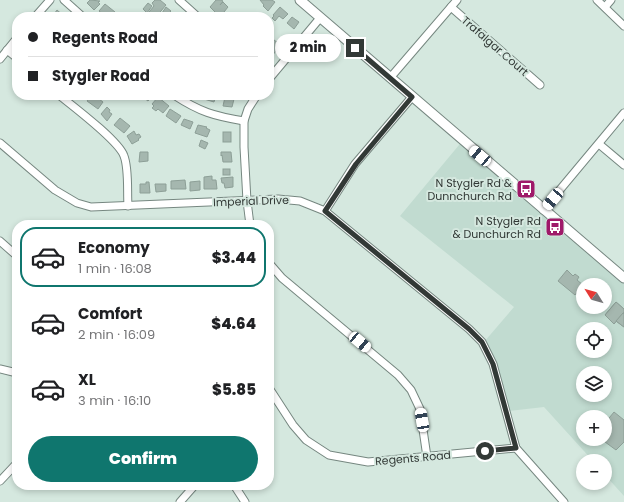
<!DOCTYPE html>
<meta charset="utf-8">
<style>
body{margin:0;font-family:Poppins,sans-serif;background:#f2f2f2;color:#202124;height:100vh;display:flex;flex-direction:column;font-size:15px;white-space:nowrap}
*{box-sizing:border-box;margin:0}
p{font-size:13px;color:#757577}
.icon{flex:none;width:22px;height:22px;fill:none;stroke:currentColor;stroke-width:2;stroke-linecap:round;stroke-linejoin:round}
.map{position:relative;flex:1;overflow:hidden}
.side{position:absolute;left:12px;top:220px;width:262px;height:270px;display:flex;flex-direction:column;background:#fff;border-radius:16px;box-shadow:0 2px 6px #0003}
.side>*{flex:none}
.banner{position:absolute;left:12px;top:12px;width:262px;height:88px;border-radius:16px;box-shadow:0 2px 6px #0003;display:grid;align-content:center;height:88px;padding:0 16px;background:#fff}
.needle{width:26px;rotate:307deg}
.controls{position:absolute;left:576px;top:278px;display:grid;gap:8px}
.controls a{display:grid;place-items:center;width:36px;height:36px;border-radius:50%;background:#fff;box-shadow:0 2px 6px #0003;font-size:20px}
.end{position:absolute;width:18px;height:18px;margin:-9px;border:5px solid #323936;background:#fff;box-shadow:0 0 0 2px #fff}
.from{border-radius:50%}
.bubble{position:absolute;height:28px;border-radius:14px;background:#fff;box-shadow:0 2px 6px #0003;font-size:13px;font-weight:800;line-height:28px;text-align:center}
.car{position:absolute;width:12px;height:24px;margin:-12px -6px;border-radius:5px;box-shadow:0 0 3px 1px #0007;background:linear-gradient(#fff 24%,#345 0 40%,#fff 0 76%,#345 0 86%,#fff 0)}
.banner b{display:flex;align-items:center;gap:14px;height:38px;font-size:15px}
.banner b+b{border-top:1px solid #e0e0e0}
.banner i{width:10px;height:10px;background:#202124}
ul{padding:7px 0 0;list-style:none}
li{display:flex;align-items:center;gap:12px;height:60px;margin:0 8px 6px;padding:0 8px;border:2px solid transparent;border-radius:16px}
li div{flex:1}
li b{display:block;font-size:15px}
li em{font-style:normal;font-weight:800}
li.active{border-color:#0f766e}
li>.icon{width:36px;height:36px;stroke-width:1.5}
.button{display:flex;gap:8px;margin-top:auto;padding:8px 16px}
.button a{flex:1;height:46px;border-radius:24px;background:#0f766e;color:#fff;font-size:16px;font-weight:800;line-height:46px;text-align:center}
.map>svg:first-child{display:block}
.built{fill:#c1dbd0;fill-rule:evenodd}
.building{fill:#a5b7af;stroke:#8d9f97}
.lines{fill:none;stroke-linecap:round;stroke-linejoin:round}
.street-casing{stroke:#768780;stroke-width:9}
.secondary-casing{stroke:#768780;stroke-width:11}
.street{stroke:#fff;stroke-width:7}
.secondary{stroke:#fff;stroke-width:9}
.route{stroke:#323936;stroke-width:5}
.labels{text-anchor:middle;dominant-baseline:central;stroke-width:4;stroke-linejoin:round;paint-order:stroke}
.street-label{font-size:11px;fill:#323936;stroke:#d5e8df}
.poi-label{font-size:11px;fill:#323936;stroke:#d5e8df;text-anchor:end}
</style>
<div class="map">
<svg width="624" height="502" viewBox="0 0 624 502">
<rect width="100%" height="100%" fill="#d5e8df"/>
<!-- built -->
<path class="built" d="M464 139 624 274V496L605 475V461H593L544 407 509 411 484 342 514 307 400 216ZM583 285H605V307H583ZM583 329H605V351H583ZM583 373H605V395H583ZM583 417H605V439H583Z"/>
<!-- building -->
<g class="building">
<path d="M90 0 100 1 98 2 100 4 94 10 87 3Z"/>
<path d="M155 0H160L166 5 156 17 149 12 154 6 152 3Z"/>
<path d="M216 0H221L223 1 220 5 223 2 228 7 220 17 215 14 216 13 210 7Z"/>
<path d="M260 0H272L275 2 268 11 263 6 264 5Z"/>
<path d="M148 3 152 6 147 13 143 9Z"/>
<path d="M105 4 115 12 111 17H106L99 11Z"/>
<path d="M166 7 171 11 170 12 176 17 160 16Z"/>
<path d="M280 7 288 14 283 19 279 16 275 21 272 18 274 16 273 15Z"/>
<path d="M57 10 65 17H52Z"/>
<path d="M292 17 299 22 294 29 287 23Z"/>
<path d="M274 40 281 45 271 57 269 56V45Z"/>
<path d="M92 95H98L100 97 99 99 103 102 98 109 87 101Z"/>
<path d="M140 95H153L148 101Z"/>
<path d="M205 95H216L214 102 204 99Z"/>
<path d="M158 97 169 106 163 113 158 109 156 111 152 108 154 106 152 104Z"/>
<path d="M225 97 234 99 232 107 223 106Z"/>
<path d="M107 107 110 110 109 112 112 114 107 121 101 114Z"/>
<path d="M170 109 181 116 176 123 166 116Z"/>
<path d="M120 118 130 126 124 133 114 125Z"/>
<path d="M184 119 193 122 190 129 181 125Z"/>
<path d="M198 125 207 127 206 128 210 130 207 137 195 133Z"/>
<path d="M134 131 136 135 139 134 141 137 138 139 139 140 132 144 127 136Z"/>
<rect x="223" y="132" width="8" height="10"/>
<path d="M201 140 208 143 205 149 199 146Z"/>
<path d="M140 152H148V161L139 162Z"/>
<path d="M221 152H231L232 162H223L222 155 221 156Z"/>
<rect x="223" y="169" width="7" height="6"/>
<path d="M212 176V180H216L217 189H204V177Z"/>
<path d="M233 177V187L225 188 224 183H222L221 178Z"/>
<path d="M185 180 186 189H171V181Z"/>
<path d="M200 181V190L190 191V182Z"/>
<path d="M146 182H149L150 193H140V184H146Z"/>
<path d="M155 184H166V191L156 192Z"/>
<path d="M567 270 573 276 575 274 579 277 577 280 583 285 575 295 558 281Z"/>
<path d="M616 302 624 309V327L616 321 614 324 605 315Z"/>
<path d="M616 302 624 309V312L614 324 605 315Z"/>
<path d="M623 313 624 314V327L616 321Z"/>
<path d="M614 412 624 420V442L616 450 601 439H605V423Z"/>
</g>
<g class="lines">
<defs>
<g id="street">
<path d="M64 0 83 17"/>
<path d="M179 0 198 17"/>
<path d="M597 0 624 26"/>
<path d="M451 7 540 85"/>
<path d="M605 7 611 0"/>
<path d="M35 17 50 0"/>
<path d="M7 50 17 58"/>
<path d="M0 59 17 38"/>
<path d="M390 78 457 0"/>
<path d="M269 79 320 18"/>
<path d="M59 95C74 107 119 141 124 156 129 169 127 191 128 206"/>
<path d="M174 95C200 112 214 116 244 121"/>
<path d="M0 143 55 190 77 203 91 207 278 199 300 201 325 211 469 329 482 342 493 364 516 448 564 502"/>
<path d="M599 144 624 165"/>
<path d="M543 210 624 113"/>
<path d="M325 211 355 164 412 97"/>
<path d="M250 225 247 201 244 147V121L248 109 257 95"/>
<path d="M0 241 17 256"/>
<path d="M269 263 282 278 398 375 411 390 420 409 427 457"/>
<path d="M0 369 17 373"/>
<path d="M269 388 293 425 306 440 329 455 368 462 516 448"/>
<path d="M0 481 17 463"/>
<path d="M234 485 245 502"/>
<path d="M180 502 195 485"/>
</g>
<path id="secondary" d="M300 0 624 278"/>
</defs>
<!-- street casing -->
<use href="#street" class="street-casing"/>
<!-- secondary casing -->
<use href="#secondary" class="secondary-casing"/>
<!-- street -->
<use href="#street" class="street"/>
<!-- secondary -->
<use href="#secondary" class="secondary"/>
</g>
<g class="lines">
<!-- route -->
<path class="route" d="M355 48 412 97 356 164 325 211 469 329 482 342 493 364 516 448 485 451"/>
</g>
<!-- icons -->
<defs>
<symbol id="bus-square" viewBox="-11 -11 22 22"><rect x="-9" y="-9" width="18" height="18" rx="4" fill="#9f1969" stroke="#d5e8df"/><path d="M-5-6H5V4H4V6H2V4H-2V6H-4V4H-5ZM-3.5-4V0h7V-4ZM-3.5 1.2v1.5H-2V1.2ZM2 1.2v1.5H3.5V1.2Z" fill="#fff"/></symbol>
</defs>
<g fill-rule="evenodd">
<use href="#bus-square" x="515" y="178" width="22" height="22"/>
<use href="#bus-square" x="544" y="216" width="22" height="22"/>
</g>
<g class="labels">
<!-- street labels -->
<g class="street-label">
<text transform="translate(495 46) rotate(41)">Trafalgar Court</text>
<text transform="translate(251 201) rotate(-2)">Imperial Drive</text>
<text transform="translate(413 458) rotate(-5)">Regents Road</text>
</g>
<!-- poi labels -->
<g class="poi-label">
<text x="512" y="183">N Stygler Rd &amp;<tspan x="512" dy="13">Dunnchurch Rd</tspan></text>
<text x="541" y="221">N Stygler Rd<tspan x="541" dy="13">&amp; Dunchurch Rd</tspan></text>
</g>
</g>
</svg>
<div class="controls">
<a><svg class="needle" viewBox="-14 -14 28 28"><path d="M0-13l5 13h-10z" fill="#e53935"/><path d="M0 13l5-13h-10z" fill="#757577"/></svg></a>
<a><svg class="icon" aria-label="locate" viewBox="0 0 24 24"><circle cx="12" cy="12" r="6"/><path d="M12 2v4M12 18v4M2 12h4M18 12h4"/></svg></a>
<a><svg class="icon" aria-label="layers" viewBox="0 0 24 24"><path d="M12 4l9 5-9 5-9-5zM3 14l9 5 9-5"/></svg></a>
<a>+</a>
<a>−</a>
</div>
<i class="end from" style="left:485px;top:451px"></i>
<i class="end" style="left:355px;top:48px"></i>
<div class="bubble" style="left:275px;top:34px;width:66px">2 min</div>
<i class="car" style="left:480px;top:156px;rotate:310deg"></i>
<i class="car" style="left:553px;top:199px;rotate:220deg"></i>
<i class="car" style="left:360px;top:342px;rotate:130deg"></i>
<i class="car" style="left:422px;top:420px;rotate:350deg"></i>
<div class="banner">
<b><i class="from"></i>Regents Road</b>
<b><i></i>Stygler Road</b>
</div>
<section class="side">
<ul>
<li class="active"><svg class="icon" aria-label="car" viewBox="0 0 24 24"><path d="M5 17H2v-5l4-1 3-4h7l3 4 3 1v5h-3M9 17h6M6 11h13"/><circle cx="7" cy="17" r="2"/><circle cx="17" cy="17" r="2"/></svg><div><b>Economy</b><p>1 min · 16:08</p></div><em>$3.44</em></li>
<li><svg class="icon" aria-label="car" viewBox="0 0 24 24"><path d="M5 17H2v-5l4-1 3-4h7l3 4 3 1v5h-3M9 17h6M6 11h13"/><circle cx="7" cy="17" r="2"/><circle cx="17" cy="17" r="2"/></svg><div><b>Comfort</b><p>2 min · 16:09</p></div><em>$4.64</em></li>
<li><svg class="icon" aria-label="car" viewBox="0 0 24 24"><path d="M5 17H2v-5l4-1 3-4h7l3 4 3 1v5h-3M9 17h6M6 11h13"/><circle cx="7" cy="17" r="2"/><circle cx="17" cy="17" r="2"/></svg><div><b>XL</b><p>3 min · 16:10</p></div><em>$5.85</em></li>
</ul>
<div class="button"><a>Confirm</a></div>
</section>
</div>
